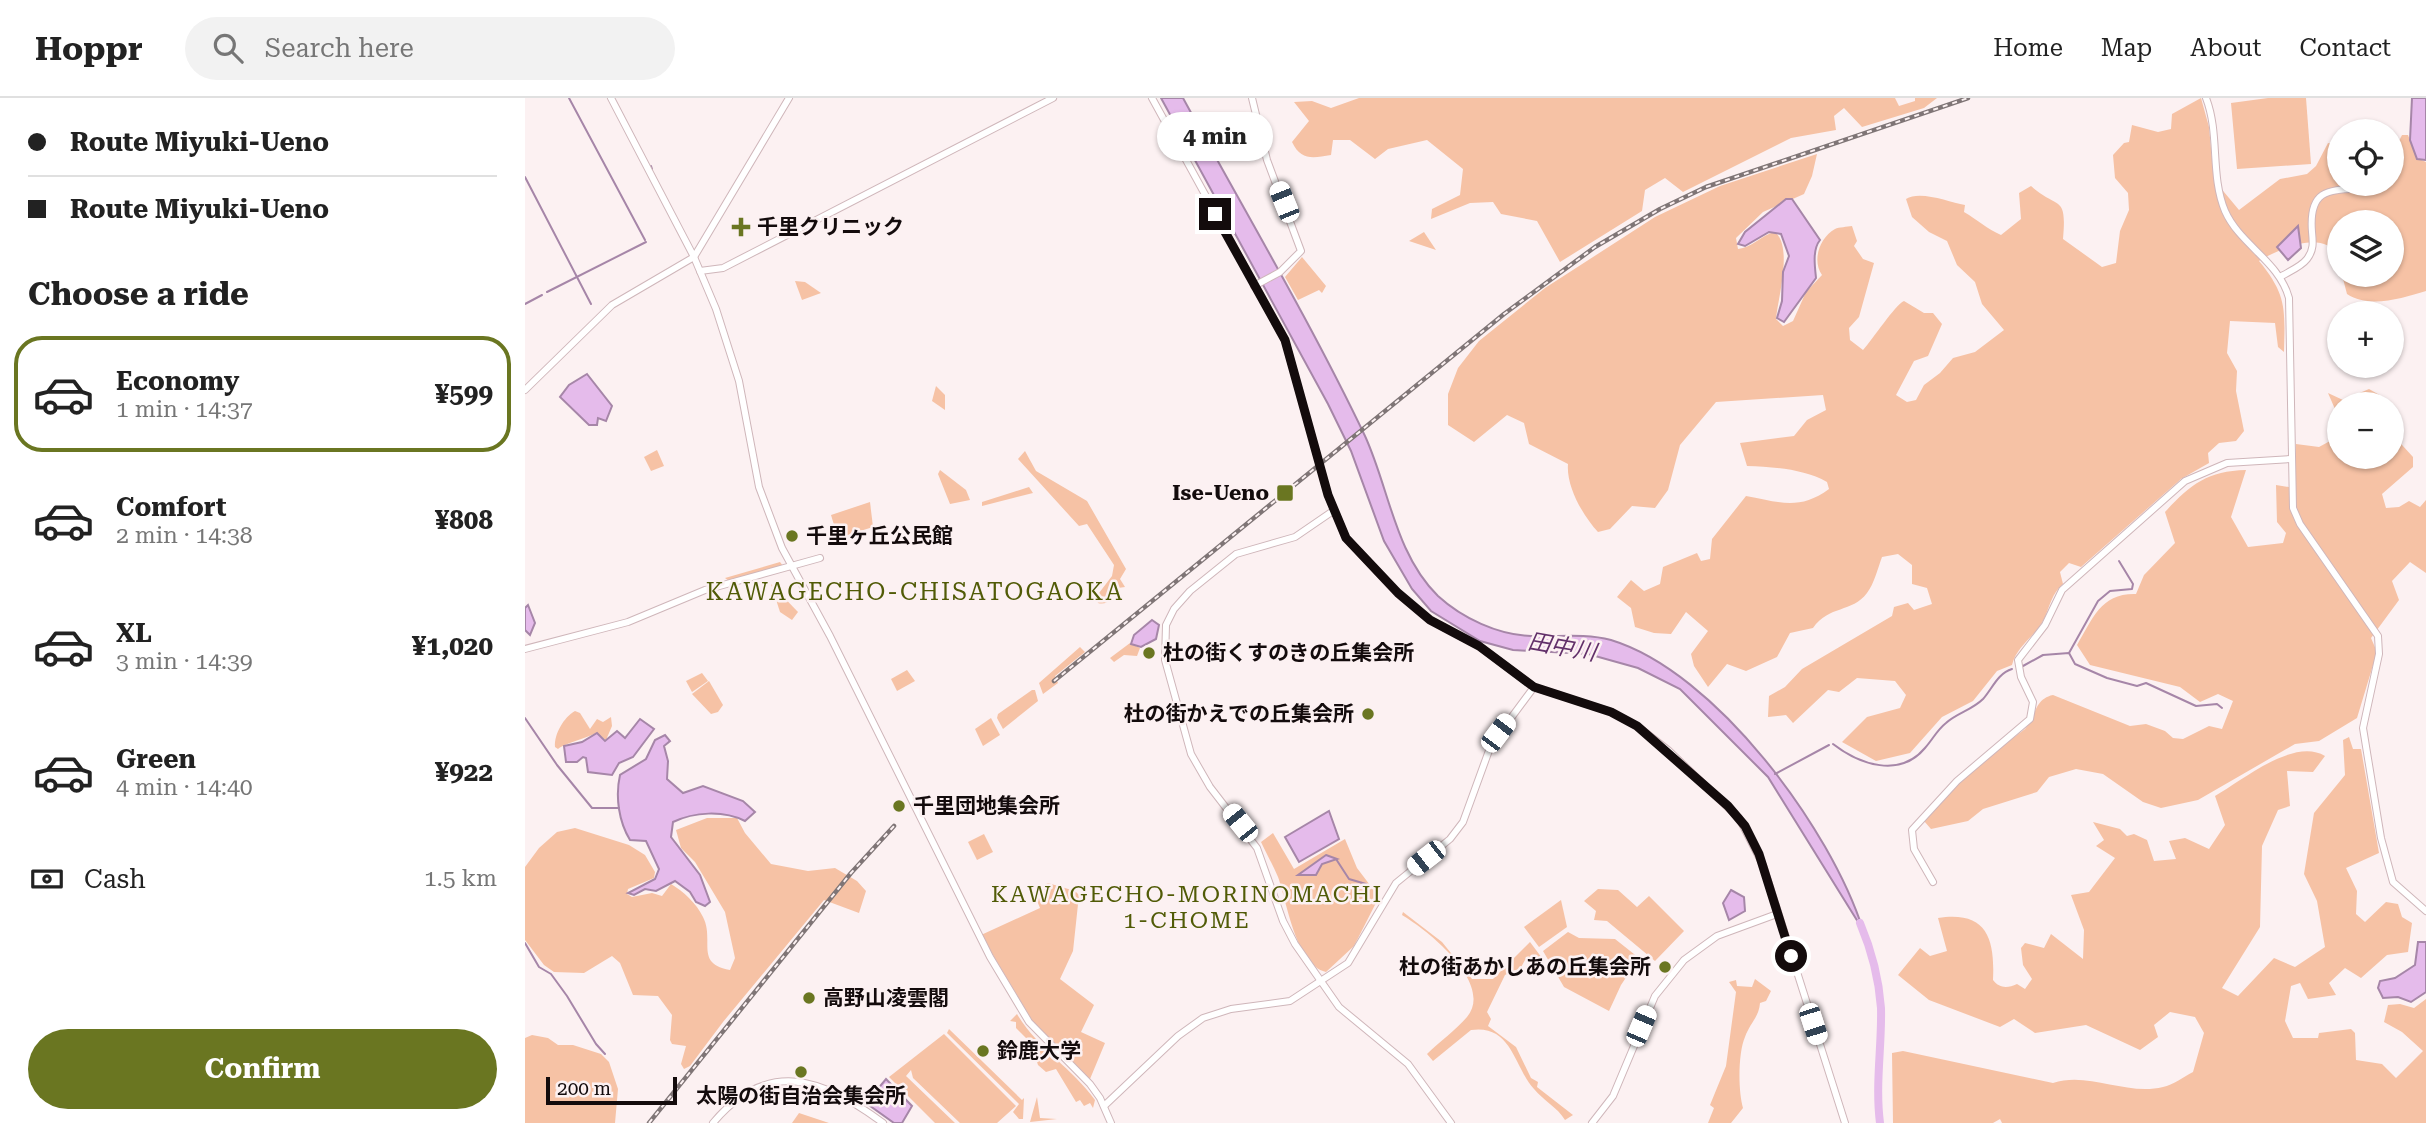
<!DOCTYPE html>
<meta charset="utf-8">
<style>
body{margin:0;font-family:"Roboto Serif","Noto Sans JP",serif;background:#f2f2f2;color:#222;height:100vh;display:flex;flex-direction:column;font-size:26px;white-space:nowrap}
*{box-sizing:border-box;margin:0}
p{font-size:23px;color:#767676}
.icon{flex:none;width:38px;height:38px;fill:none;stroke:currentColor;stroke-width:2;stroke-linecap:round;stroke-linejoin:round}
.map{position:relative;flex:1;overflow:hidden}
.details{display:flex;flex-direction:column;background:#fff;width:525px}
.details>*{flex:none}
.hud{display:grid;align-content:center;height:154px;padding:0 28px;background:#fff}
.fabs{position:absolute;left:1802px;top:21px;display:grid;gap:14px}
.fabs a{display:grid;place-items:center;width:77px;height:77px;border-radius:50%;background:#fff;box-shadow:0 2px 5px #0004;font-size:35px}
.scale{position:absolute;left:21px;bottom:18px;width:131px;box-sizing:border-box;padding-left:7px;border:4px solid #130b0c;border-top:0;font-size:19px;line-height:24px;white-space:nowrap;color:#130b0c;-webkit-text-stroke:5px #fcf1f2;paint-order:stroke}
.end{position:absolute;width:32px;height:32px;margin:-16px;border:9px solid #130b0c;background:#fff;box-shadow:0 0 0 4px #fff}
.from{border-radius:50%}
.bubble{position:absolute;height:49px;border-radius:24px;background:#fff;box-shadow:0 2px 5px #0004;font-size:23px;font-weight:700;line-height:49px;text-align:center}
.car{position:absolute;width:21px;height:42px;margin:-21px -10px;border-radius:9px;box-shadow:0 0 5px 2px #0007;background:linear-gradient(#fff 24%,#345 0 40%,#fff 0 76%,#345 0 86%,#fff 0)}
.hud b{display:flex;align-items:center;gap:24px;height:66px;font-size:26px}
.hud b+b{border-top:2px solid #e0e0e0}
.hud i{width:18px;height:18px;background:#222}
ul{padding:0;list-style:none}
li{display:flex;align-items:center;gap:21px;height:116px;margin:0 14px 10px;padding:0 14px;border:4px solid transparent;border-radius:28px}
li div{flex:1}
li b{display:block;font-size:26px}
li em{font-style:normal;font-weight:700}
li.selected{border-color:#6a7621}
li>.icon{width:63px;height:63px;stroke-width:1.5}
h2{padding:0 28px;font-size:32px;line-height:84px}
.pay{display:flex;align-items:center;gap:18px;height:77px;padding:0 28px;font-size:26px}
.pay p{margin-inline-start:auto}
.primary-button{display:flex;gap:14px;margin-top:auto;padding:14px 28px}
.primary-button a{flex:1;height:80px;border-radius:42px;background:#6a7621;color:#fff;font-size:28px;font-weight:700;line-height:80px;text-align:center}
header{display:flex;align-items:center;gap:42px;box-sizing:border-box;height:98px;padding:0 35px;background:#fff;border-bottom:2px solid #e0e0e0}
header strong{font-size:33px}
nav{display:flex;gap:38px;margin-inline-start:auto;font-size:24px}
.search{width:490px;height:63px;background:#f2f2f2;display:flex;align-items:center;gap:18px;box-sizing:border-box;padding:0 24px;border-radius:38px;color:#767676;font-size:26px}
main{display:flex;flex:1;min-height:0}
.map>svg:first-child{display:block}
.green{fill:#f6c2a5}
.water{fill:#e5bbeb;stroke:#a686a8;stroke-width:2}
.lines{fill:none;stroke-linecap:round;stroke-linejoin:round}
.stream{stroke:#a686a8;stroke-width:2}
.river{stroke:#e5bbeb;stroke-width:8}
.secondary-casing{stroke:#cfb6ba;stroke-width:8}
.secondary{stroke:#fff;stroke-width:6}
.rail-casing{stroke:#7f7576;stroke-width:4.5}
.rail{stroke:#fcf1f2;stroke-width:2;stroke-dasharray:5;stroke-linecap:butt}
.route{stroke:#130b0c;stroke-width:9}
.poi-dot{fill:#6a7621;stroke:#fcf1f2;stroke-width:2.5}
.labels{text-anchor:middle;dominant-baseline:central;stroke-width:5;stroke-linejoin:round;paint-order:stroke}
.poi-label{font-size:21px;font-weight:bold;fill:#130b0c;stroke:#fcf1f2;text-anchor:start}
.water-label{font-size:23px;font-style:italic;fill:#62306a;stroke:#fcf1f2}
.neighbourhood-label{font-size:23px;letter-spacing:2px;fill:#515b07;stroke:#fcf1f2}
.quarter-label{font-size:24px;letter-spacing:2px;fill:#515b07;stroke:#fcf1f2}
</style>
<header>
<strong>Hoppr</strong>
<div class="search"><svg class="icon" aria-label="search" viewBox="0 0 24 24"><circle cx="10" cy="10" r="6"/><path d="M15 15l6 6"/></svg>Search here</div>
<nav><a>Home</a><a>Map</a><a>About</a><a>Contact</a></nav>
</header>
<main>
<section class="details">
<div class="hud">
<b><i class="from"></i>Route Miyuki-Ueno</b>
<b><i></i>Route Miyuki-Ueno</b>
</div>
<h2>Choose a ride</h2>
<ul>
<li class="selected"><svg class="icon" aria-label="car" viewBox="0 0 24 24"><path d="M5 17H2v-5l4-1 3-4h7l3 4 3 1v5h-3M9 17h6M6 11h13"/><circle cx="7" cy="17" r="2"/><circle cx="17" cy="17" r="2"/></svg><div><b>Economy</b><p>1 min · 14:37</p></div><em>¥599</em></li>
<li><svg class="icon" aria-label="car" viewBox="0 0 24 24"><path d="M5 17H2v-5l4-1 3-4h7l3 4 3 1v5h-3M9 17h6M6 11h13"/><circle cx="7" cy="17" r="2"/><circle cx="17" cy="17" r="2"/></svg><div><b>Comfort</b><p>2 min · 14:38</p></div><em>¥808</em></li>
<li><svg class="icon" aria-label="car" viewBox="0 0 24 24"><path d="M5 17H2v-5l4-1 3-4h7l3 4 3 1v5h-3M9 17h6M6 11h13"/><circle cx="7" cy="17" r="2"/><circle cx="17" cy="17" r="2"/></svg><div><b>XL</b><p>3 min · 14:39</p></div><em>¥1,020</em></li>
<li><svg class="icon" aria-label="car" viewBox="0 0 24 24"><path d="M5 17H2v-5l4-1 3-4h7l3 4 3 1v5h-3M9 17h6M6 11h13"/><circle cx="7" cy="17" r="2"/><circle cx="17" cy="17" r="2"/></svg><div><b>Green</b><p>4 min · 14:40</p></div><em>¥922</em></li>
</ul>
<div class="pay"><svg class="icon" aria-label="cash" viewBox="0 0 24 24"><path d="M3 7h18v10H3z"/><circle cx="12" cy="12" r="2"/></svg>Cash<p>1.5 km</p></div>
<div class="primary-button"><a>Confirm</a></div>
</section>
<div class="map">
<svg width="1901" height="1025" viewBox="0 0 1901 1025">
<rect width="100%" height="100%" fill="#fcf1f2"/>
<!-- green -->
<g class="green">
<path d="M834 0H1370L1374 8 1390 3V0H1412L1399 10 1337 29 1319 10 1309 18 1311 32 1266 40 1158 94 1140 80 1120 92 1117 113 1035 164 1012 123 976 116 968 104 945 105 906 121 907 111 935 97 938 71 902 42 863 51 850 61 825 42H808L806 57C788 60 776 63 767 44L784 23 769 4 787 3 806 10Z"/>
<path d="M1676 0 1684 29 1689 82 1714 112 1755 81 1782 76 1791 68 1803 45 1810 46 1815 58V86H1867V57L1877 37H1883L1892 60 1901 64V193C1877 200 1845 211 1822 196L1817 177H1867V124H1815V166C1807 127 1755 150 1734 163 1762 197 1760 211 1759 254L1753 249 1750 225 1705 223 1702 255 1712 273 1711 293 1719 333 1711 343 1694 345 1683 355 1684 365 1656 381 1556 469 1544 465 1535 474 1538 486C1527 495 1525 508 1519 521 1510 539 1492 547 1487 567L1472 573 1448 603 1417 619 1385 655 1351 663 1317 644 1342 619 1375 610 1381 597 1370 583 1332 580 1314 594 1303 592 1268 625 1261 617 1243 619 1244 598 1260 589 1277 571 1367 518 1369 509 1383 505 1389 512 1407 506 1402 490 1387 486V467L1373 456 1357 459C1353 470 1349 486 1342 495 1327 515 1304 507 1288 530L1265 535 1252 559 1221 573 1202 566 1183 589 1169 568 1166 556 1183 533 1161 514 1146 536 1129 535 1110 529 1106 510 1092 499 1106 482 1119 493 1135 486 1138 469 1172 455 1176 463 1185 461 1187 441 1221 398C1254 404 1274 413 1304 391L1302 384C1279 371 1249 369 1222 368L1215 345 1269 338 1282 322 1301 312 1298 297 1191 304 1155 347 1143 392 1130 410 1107 408 1085 431 1073 434C1058 418 1041 388 1043 366L1004 346 999 325 982 317 949 344 923 327V296L933 270 954 243 1020 190 1130 119 1195 88 1292 56 1287 78 1279 96 1238 114 1211 140 1213 151C1227 150 1236 137 1250 134 1268 149 1253 199 1251 221L1258 228 1268 223 1281 194 1297 177C1287 163 1294 140 1310 131 1314 129 1322 129 1327 128L1332 143 1329 148 1338 161 1349 165 1334 219 1324 230 1325 242 1338 252C1348 241 1370 207 1379 203L1399 215H1408L1417 226 1403 258 1389 263 1371 297 1382 304 1391 302 1399 287 1415 275 1428 260 1450 254 1479 232 1457 206 1450 184 1432 167 1422 143 1404 134 1387 119 1381 101C1395 92 1424 104 1440 107L1439 114C1453 122 1462 131 1476 137L1496 121 1494 95 1506 88C1533 112 1542 95 1538 141L1577 169 1591 165 1595 133 1604 112 1603 95 1590 80 1588 57 1599 45 1604 44 1607 27 1633 34 1646 31 1647 16Z"/>
<path d="M1743 0H1781L1786 66 1712 71 1706 5Z"/>
<path d="M899 134 911 152 884 143Z"/>
<path d="M777 159 801 188 797 195 794 192 773 202 760 179Z"/>
<path d="M270 183 280 184 296 195 277 202Z"/>
<path d="M411 288 420 297V312L407 303Z"/>
<path d="M1844 291 1858 299 1862 306H1815L1813 318 1803 295 1818 302Z"/>
<path d="M1867 336 1888 359V369L1857 396 1861 410 1874 409 1884 403 1895 409 1901 402V475L1885 464 1867 483 1874 502 1846 540 1852 554 1832 620 1794 643 1770 646 1673 702 1636 710 1618 704 1578 676 1551 671 1524 679 1512 694 1458 711 1443 723 1406 731 1399 723 1447 671 1500 631C1511 619 1509 601 1528 597L1605 628 1621 626 1640 633 1648 640 1658 641 1684 628 1697 631 1708 603 1693 596 1675 604 1655 589 1565 567 1552 547C1568 520 1576 495 1611 496L1619 477 1650 445 1640 414C1665 387 1682 373 1721 372L1706 419 1723 449 1758 445 1761 435 1752 424 1751 387 1770 390 1771 346 1794 349 1805 343 1815 354V359H1867Z"/>
<path d="M132 352 139 368 126 373 119 359Z"/>
<path d="M500 353 511 373 562 403 601 471 595 481 600 489 593 490C590 498 583 508 573 505L571 499 587 478 589 467 562 426 554 428 493 361Z"/>
<path d="M415 372 441 392 445 402 425 406 413 376Z"/>
<path d="M504 389 508 395 457 408V404Z"/>
<path d="M345 404 348 429 313 440 306 417Z"/>
<path d="M255 464 258 468 204 483 200 480Z"/>
<path d="M246 486 273 514 267 522 255 514Z"/>
<path d="M605 545 615 550 612 558 599 557 589 564 585 560Z"/>
<path d="M555 549 560 554 530 578 533 585 518 596 514 585Z"/>
<path d="M382 572 390 583 372 593 366 581Z"/>
<path d="M177 575 183 583 167 594 161 583Z"/>
<path d="M184 583 198 607 193 614 186 616 167 596Z"/>
<path d="M507 592H510L513 603 478 631 472 620 473 616Z"/>
<path d="M50 613 55 615 65 631 72 621 78 624 86 619 87 628 81 642 71 635C61 640 39 646 33 651L30 649C29 636 39 619 50 613Z"/>
<path d="M466 620 475 637 458 648 450 631Z"/>
<path d="M1824 639 1828 651H1836L1854 755 1821 770 1832 793 1831 816 1840 824 1861 804 1873 806 1877 819 1887 825 1883 854 1862 857 1836 880 1820 870 1804 885 1811 897 1783 901 1775 885 1766 888 1760 923 1768 940H1793L1794 935 1826 931 1830 935 1831 962 1857 966 1871 980 1898 953 1877 934 1859 924 1863 907 1875 906 1889 910 1901 901V1025H1477L1475 1021 1468 1025H1368L1367 955 1378 953 1528 985C1563 973 1601 998 1638 989 1648 987 1658 979 1668 974L1679 935 1670 919 1645 914 1629 927 1633 939 1615 952 1561 927 1510 935 1489 921 1475 929 1404 902 1373 877 1395 850 1405 858 1422 853 1413 820C1461 813 1470 839 1468 882 1475 891 1483 890 1492 886L1500 891 1507 881 1498 867 1496 850 1500 845 1519 850 1526 836 1558 861 1559 832 1546 797 1564 794 1590 760 1571 748 1579 742 1568 724 1595 731 1602 738 1609 736 1622 742 1629 763 1651 761 1644 743 1660 740 1684 751 1700 727 1690 698C1718 682 1769 639 1800 658L1788 674 1762 673 1765 708 1753 712 1737 748 1735 829 1697 890 1713 898 1749 860 1770 869 1800 849 1792 803 1779 776 1789 715 1820 677 1818 642Z"/>
<path d="M182 720H212L220 735 246 766 283 773 310 770 332 783 341 793 334 815 299 802 198 924 165 968 159 971 156 966 161 948 147 946 145 942 147 917 133 898 108 897 95 865 87 858 59 875 29 874 19 867 0 842V769L14 750 32 734 50 730 104 747 120 757 130 774 129 780 103 791 102 796 107 799 127 795 137 798 146 786C158 793 172 806 178 819 190 842 169 866 205 872L210 860 200 814 170 764 156 750 151 732Z"/>
<path d="M748 735 769 771 820 741 832 770 854 799 829 848 801 874C770 866 762 803 753 779 748 767 741 755 736 744Z"/>
<path d="M459 736 468 754 452 762 443 744Z"/>
<path d="M523 785 550 793 554 797 548 853 535 881 569 907 556 934 580 945 565 981 514 934 456 837 515 810 508 793Z"/>
<path d="M1073 791 1093 792 1112 809 1124 798 1159 833 1130 863 1082 823 1069 822 1071 813 1059 803Z"/>
<path d="M1036 802 1042 829 1014 849 999 829Z"/>
<path d="M878 814 917 844 947 881H968L1005 844 1017 860 1008 857 1000 862 994 873 990 872 980 877 962 914 966 921 963 928 991 949 1006 980 1013 984 1012 989 1048 1017 1040 1022C1032 1009 1019 1003 1009 991 989 969 987 926 946 932L908 963 902 956C914 944 931 932 942 919 970 885 901 831 877 817Z"/>
<path d="M1043 834 1054 840 1090 841 1114 860 1096 887 1084 913 1039 889 1018 853Z"/>
<path d="M1230 881 1246 893 1241 903 1235 905C1234 919 1225 925 1220 939 1213 955 1213 993 1218 1010L1206 1025H1183L1189 1010 1185 1007 1201 968 1211 894 1204 884 1211 882 1212 888 1227 889Z"/>
<path d="M492 916C512 950 547 970 570 1002L568 1010 565 1005 559 1008 555 1002 551 1004 531 971 521 974 513 967 510 958H504L498 953 506 945 491 930V924L485 923Z"/>
<path d="M424 931 497 1002 499 1000 498 1021H494L488 1014 494 1006 422 935Z"/>
<path d="M419 936 491 1008 472 1025H435L388 980 386 972 381 978 430 1025H410L364 979Z"/>
<path d="M7 937 23 940 33 947H48L76 956 84 964 93 991 90 1025H0V940Z"/>
<path d="M512 999 515 1020 532 1021 505 1024Z"/>
<path d="M274 1015 304 1025H267Z"/>
</g>
<!-- water -->
<g class="water">
<path d="M636 0H658C719 112 785 223 840 338 864 390 870 456 913 498 937 520 973 537 1006 538 1033 539 1059 535 1086 542 1191 574 1306 731 1338 832L1243 679 1155 591 1113 570 1063 556 988 552 955 543 906 513 887 491 859 443 826 353 803 306Z"/>
<path d="M1887 0H1901V62L1892 61 1885 42Z"/>
<path d="M1261 101H1267L1295 142C1287 152 1290 169 1291 180L1259 224 1252 220 1257 203 1258 174 1264 158 1256 136 1244 134 1220 148 1213 146 1220 134Z"/>
<path d="M1773 128 1776 150 1763 162 1752 149Z"/>
<path d="M62 276 87 308 81 323 73 320 72 327H64L35 299 44 287Z"/>
<path d="M3 507 10 525 5 537 0 532V510Z"/>
<path d="M627 522 634 527 631 541 616 549 606 546 609 537Z"/>
<path d="M115 621 129 631 108 659 94 665 87 677 63 674 61 660 58 659 52 664H41L39 648 57 644 72 635 80 643 92 633 100 640Z"/>
<path d="M140 637 145 643 139 648 143 663 142 681 158 695 178 688 218 703 230 714 220 723C198 712 169 714 148 724L146 739 175 777 185 804 180 808 171 804 165 794 150 783 131 793 120 791 109 797 103 795 130 781 134 771 121 743 105 742C94 724 90 699 95 677L121 661 130 642Z"/>
<path d="M804 713 814 741 774 764 760 739Z"/>
<path d="M801 757 812 761 797 766 791 777H773Z"/>
<path d="M1206 792 1219 799 1220 813 1204 822 1198 805Z"/>
<path d="M1893 844H1901V894L1886 904 1873 899 1858 900 1853 890 1855 883 1870 880 1890 867Z"/>
<path d="M361 981 387 1008 377 1025H369L341 1005Z"/>
</g>
<g class="lines">
<!-- stream -->
<g class="stream">
<path d="M44 0 120 142"/>
<path d="M126 68 127 71"/>
<path d="M0 79 66 206"/>
<path d="M22 194 121 144"/>
<path d="M0 206 17 197"/>
<path d="M1544 555 1573 503 1585 493 1607 491 1608 486 1594 463"/>
<path d="M1498 568 1518 557 1544 555 1550 566 1582 580 1612 588 1621 585 1671 608 1692 606 1697 610"/>
<path d="M0 620 32 667 67 710H94"/>
<path d="M1308 646C1335 667 1375 680 1400 650 1408 641 1412 632 1421 625 1432 615 1447 612 1458 601 1467 591 1473 575 1487 571"/>
<path d="M1250 676 1304 647"/>
<path d="M811 761 824 781 841 786"/>
<path d="M0 845 14 869 26 876 42 898 71 946 80 956"/>
</g>
<!-- river -->
<path class="river" d="M1335 825C1346 851 1354 881 1356 910 1357 948 1350 986 1355 1025"/>
<defs>
<g id="secondary">
<path d="M86 0 169 159 191 211 214 283 234 389 257 450 305 538 465 859 504 924 565 986 575 1000 586 1025"/>
<path d="M627 0 760 242 803 397 821 440 873 496 905 522 954 548 1009 589 1086 614 1112 628 1143 652 1214 720 1238 767 1320 1025"/>
<path d="M727 0 742 62 776 153 755 174 729 188"/>
<path d="M1681 0C1695 36 1685 77 1700 113 1715 147 1754 163 1764 200L1768 410 1775 426 1853 538 1854 556 1838 630 1856 740 1868 784 1901 813"/>
<path d="M175 173 198 170 528 0"/>
<path d="M1755 179C1763 174 1776 169 1782 161 1789 152 1788 144 1787 134 1783 85 1810 93 1848 90"/>
<path d="M0 292 87 207 169 159 264 0"/>
<path d="M808 413 770 439 711 456 665 493 649 511 641 527 640 562 666 656 685 689 732 750 758 823 770 846 814 909 883 966 926 1025"/>
<path d="M0 551 103 524 180 492 295 460"/>
<path d="M1408 784 1389 751 1387 732 1432 683 1505 621 1508 604 1496 579 1493 562 1520 527 1537 492 1660 383 1702 365 1766 361"/>
<path d="M579 1008 653 938 678 920 706 911 765 903 823 865 871 785 925 741 938 724 966 647 1009 589"/>
<path d="M188 1025C243 959 299 981 358 1025"/>
<path d="M1067 1025 1088 998 1130 898 1159 862 1192 838 1252 816"/>
</g>
</defs>
<!-- secondary casing -->
<use href="#secondary" class="secondary-casing"/>
<!-- secondary -->
<use href="#secondary" class="secondary"/>
<defs>
<g id="rail">
<path d="M529 583 979 216 1070 149 1135 111 1181 89 1443 0"/>
<path d="M124 1025 326 775 369 728"/>
</g>
</defs>
<!-- rail casing -->
<use href="#rail" class="rail-casing"/>
<!-- rail -->
<use href="#rail" class="rail"/>
</g>
<g class="lines">
<!-- route -->
<path class="route" d="M690 116 760 242 803 397 821 440 873 495 905 522 954 548 1009 589 1086 614 1112 628 1203 708 1220 728 1234 756 1266 858"/>
</g>
<!-- markers -->
<g class="poi-dot">
<path d="M212.5 118.5h7v7h7v7h-7v7h-7v-7h-7v-7h7z"/>
<rect x="751" y="386" width="18" height="18" rx="3.5"/>
<circle cx="267" cy="438" r="7"/>
<circle cx="624" cy="555" r="7"/>
<circle cx="843" cy="616" r="7"/>
<circle cx="374" cy="708" r="7"/>
<circle cx="1140" cy="869" r="7"/>
<circle cx="284" cy="900" r="7"/>
<circle cx="458" cy="953" r="7"/>
<circle cx="276" cy="974" r="7"/>
</g>
<g class="labels">
<!-- poi labels -->
<g class="poi-label">
<text x="232" y="129">千里クリニック</text>
<text x="744" y="395" text-anchor="end">Ise-Ueno</text>
<text x="281" y="438">千里ヶ丘公民館</text>
<text x="638" y="555">杜の街くすのきの丘集会所</text>
<text x="829" y="616" text-anchor="end">杜の街かえでの丘集会所</text>
<text x="388" y="708">千里団地集会所</text>
<text x="1126" y="869" text-anchor="end">杜の街あかしあの丘集会所</text>
<text x="298" y="900">高野山凌雲閣</text>
<text x="472" y="953">鈴鹿大学</text>
<text x="276" y="998" text-anchor="middle">太陽の街自治会集会所</text>
</g>
<!-- water labels -->
<g class="water-label">
<text transform="translate(1037 549) rotate(10)">田中川</text>
</g>
<!-- neighbourhood labels -->
<g class="neighbourhood-label">
<text x="662" y="796">KAWAGECHO-MORINOMACHI<tspan x="662" dy="26">1-CHOME</tspan></text>
</g>
<!-- quarter labels -->
<g class="quarter-label">
<text x="390" y="494">KAWAGECHO-CHISATOGAOKA</text>
</g>
</g>
</svg>
<div class="fabs">
<a><svg class="icon" aria-label="locate" viewBox="0 0 24 24"><circle cx="12" cy="12" r="6"/><path d="M12 2v4M12 18v4M2 12h4M18 12h4"/></svg></a>
<a><svg class="icon" aria-label="layers" viewBox="0 0 24 24"><path d="M12 4l9 5-9 5-9-5zM3 14l9 5 9-5"/></svg></a>
<a>+</a>
<a>−</a>
</div>
<div class="scale">200 m</div>
<i class="end from" style="left:1266px;top:858px"></i>
<i class="end" style="left:690px;top:116px"></i>
<div class="bubble" style="left:632px;top:14px;width:116px">4 min</div>
<i class="car" style="left:759px;top:104px;rotate:338deg"></i>
<i class="car" style="left:973px;top:635px;rotate:37deg"></i>
<i class="car" style="left:715px;top:725px;rotate:321deg"></i>
<i class="car" style="left:901px;top:760px;rotate:232deg"></i>
<i class="car" style="left:1288px;top:926px;rotate:162deg"></i>
<i class="car" style="left:1116px;top:928px;rotate:23deg"></i>
</div>
</main>
